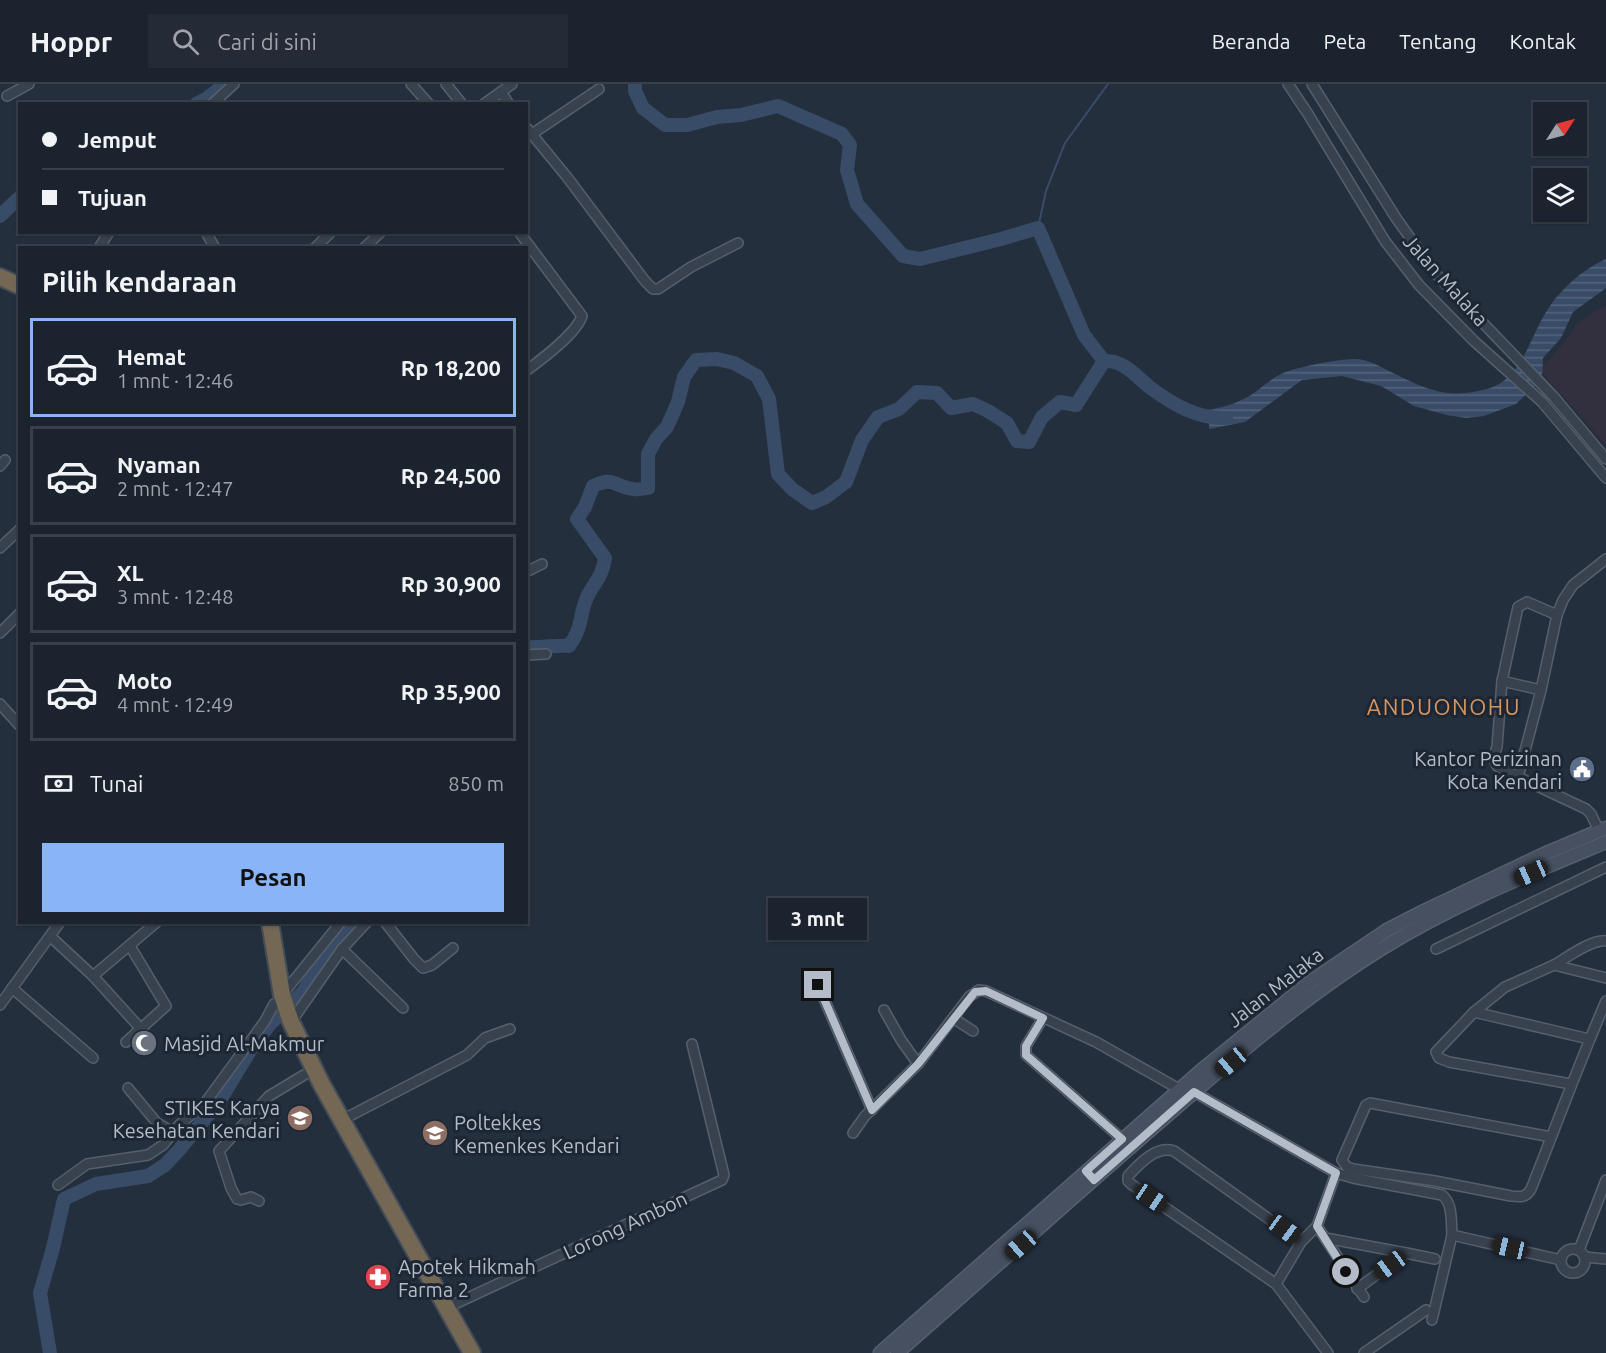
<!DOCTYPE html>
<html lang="id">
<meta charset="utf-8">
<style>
body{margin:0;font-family:Ubuntu,sans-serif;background:#242b36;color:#f1f3f6;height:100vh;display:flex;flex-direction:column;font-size:22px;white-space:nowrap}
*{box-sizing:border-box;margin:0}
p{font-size:20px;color:#a0a4aa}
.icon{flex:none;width:33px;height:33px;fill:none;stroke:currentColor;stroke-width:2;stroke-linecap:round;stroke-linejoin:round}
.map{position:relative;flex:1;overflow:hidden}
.details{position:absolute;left:18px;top:162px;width:510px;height:678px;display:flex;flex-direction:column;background:#1b232e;border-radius:0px;box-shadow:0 2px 4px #0004,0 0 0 2px #39404a}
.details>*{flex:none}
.top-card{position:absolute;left:18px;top:18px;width:510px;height:132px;border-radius:0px;box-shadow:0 2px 4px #0004,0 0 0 2px #39404a;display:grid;align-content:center;height:132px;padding:0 24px;background:#1b232e}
.needle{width:39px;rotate:54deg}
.buttons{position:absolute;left:1533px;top:18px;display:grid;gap:12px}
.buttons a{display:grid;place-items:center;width:54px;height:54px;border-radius:0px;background:#1b232e;box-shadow:0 2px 4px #0004,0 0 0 2px #39404a;font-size:30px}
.end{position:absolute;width:27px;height:27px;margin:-14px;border:8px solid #b4bcc9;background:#111;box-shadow:0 0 0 3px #111}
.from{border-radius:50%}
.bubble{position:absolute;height:42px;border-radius:0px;background:#1b232e;box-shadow:0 2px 4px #0004,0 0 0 2px #39404a;font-size:20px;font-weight:700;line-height:42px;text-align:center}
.car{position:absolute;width:18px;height:36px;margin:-18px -9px;border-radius:8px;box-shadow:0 0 4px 2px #0007;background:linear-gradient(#222 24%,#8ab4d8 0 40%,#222 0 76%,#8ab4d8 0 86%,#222 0)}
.top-card b{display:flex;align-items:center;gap:21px;height:57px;font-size:22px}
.top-card b+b{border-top:2px solid #39404a}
.top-card i{width:15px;height:15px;background:#f1f3f6}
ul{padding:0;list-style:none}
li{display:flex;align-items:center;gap:18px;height:99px;margin:0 12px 9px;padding:0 12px;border:3px solid #39404a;border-radius:0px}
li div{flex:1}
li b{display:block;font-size:22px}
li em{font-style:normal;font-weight:700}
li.selected{border-color:#8ab4f8}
li>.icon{width:54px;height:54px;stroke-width:1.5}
h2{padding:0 24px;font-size:27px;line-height:72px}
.pay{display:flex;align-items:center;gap:15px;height:66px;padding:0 24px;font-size:22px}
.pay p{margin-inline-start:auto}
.primary-button{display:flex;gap:12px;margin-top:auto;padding:12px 24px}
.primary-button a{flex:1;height:69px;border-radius:0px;background:#8ab4f8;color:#111;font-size:24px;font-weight:700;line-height:69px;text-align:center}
header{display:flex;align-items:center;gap:36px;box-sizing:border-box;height:84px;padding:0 30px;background:#1b232e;border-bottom:2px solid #39404a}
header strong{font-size:28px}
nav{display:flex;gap:33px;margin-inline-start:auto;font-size:21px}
.search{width:420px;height:54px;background:#242b36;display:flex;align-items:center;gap:15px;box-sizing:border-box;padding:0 21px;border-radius:0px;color:#a0a4aa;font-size:22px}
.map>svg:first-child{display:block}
.medical{fill:#32303f}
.water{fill:url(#water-rules)}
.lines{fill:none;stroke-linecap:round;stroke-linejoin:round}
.stream{stroke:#394c67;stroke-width:2}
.river{stroke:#394c67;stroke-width:14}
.street-casing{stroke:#565f6c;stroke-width:12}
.secondary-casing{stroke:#565f6c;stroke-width:15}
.highway-casing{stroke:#434c59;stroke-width:20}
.street{stroke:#38414e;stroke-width:9}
.secondary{stroke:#465061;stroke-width:12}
.highway{stroke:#746855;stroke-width:16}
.route{stroke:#b4bcc9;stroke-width:8}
.labels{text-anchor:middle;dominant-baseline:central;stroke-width:6;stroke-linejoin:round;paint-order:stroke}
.street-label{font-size:20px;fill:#b4bcc9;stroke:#1d2633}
.poi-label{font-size:20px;fill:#b4bcc9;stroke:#1d2633;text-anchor:start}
.quarter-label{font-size:22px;letter-spacing:1.5px;fill:#d59563;stroke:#1d2633}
</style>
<header>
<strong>Hoppr</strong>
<div class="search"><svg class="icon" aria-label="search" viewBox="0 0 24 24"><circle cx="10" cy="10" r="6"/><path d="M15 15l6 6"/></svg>Cari di sini</div>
<nav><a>Beranda</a><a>Peta</a><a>Tentang</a><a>Kontak</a></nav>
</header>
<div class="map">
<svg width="1606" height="1269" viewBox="0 0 1606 1269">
<defs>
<pattern id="water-rules" width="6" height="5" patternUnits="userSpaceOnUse" patternTransform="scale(1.5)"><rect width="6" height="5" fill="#394c67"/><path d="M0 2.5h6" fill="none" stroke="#53647b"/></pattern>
</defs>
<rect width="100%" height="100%" fill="#242f3e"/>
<!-- medical -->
<path class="medical" d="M1606 222V361L1540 286 1559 265 1577 240 1592 229Z"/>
<!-- water -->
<path class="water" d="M1606 175V204L1573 228 1561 254 1543 274 1542 295 1516 320 1484 332 1466 334 1447 331 1414 322 1381 302 1342 292 1302 296 1245 338 1209 345V326C1224 323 1238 319 1251 311 1261 304 1271 295 1281 290 1294 283 1343 274 1357 275 1368 276 1377 281 1387 286 1416 300 1439 314 1473 308 1482 306 1491 305 1499 300 1522 286 1529 259 1541 237 1555 210 1579 187 1606 175Z"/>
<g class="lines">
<!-- stream -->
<path class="stream" d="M1038 144 1046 107 1065 59 1108 0"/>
<!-- river -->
<g class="river">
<path d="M635 0V7L643 24 665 41H687L717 33 741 31 778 22 842 50 850 61 847 86 857 120 903 172 920 175 1001 155 1038 144 1084 251 1104 277C1125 276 1136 293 1152 305 1174 321 1198 335 1226 334"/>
<path d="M196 20 206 15 225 0"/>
<path d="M0 132 20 113"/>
<path d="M526 563C541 564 554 561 569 562 583 544 579 531 587 513 595 497 602 494 605 474L577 435 585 423 593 402C615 392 614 403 633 405 637 406 643 405 648 404V370L656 355 667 343 678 318 684 293 696 276 717 275 734 279 757 292 769 315 778 390 792 405 812 419 826 413 846 398 862 356 878 333 899 325 917 308 937 309 951 324 973 320 988 327 1007 339 1017 357 1029 358 1042 333 1060 318 1076 321 1104 277"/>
<path d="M50 1269 40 1209 53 1164 64 1115 96 1100 148 1092 165 1081 179 1066 219 1018 251 965 269 941 303 908 334 856 350 838"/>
</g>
<defs>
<g id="street">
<path d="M411 0 429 20"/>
<path d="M446 0 462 20"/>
<path d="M1288 0 1308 30 1385 157 1419 201 1474 257 1542 318 1606 394"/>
<path d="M1312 0 1396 134 1436 190 1554 313 1606 375"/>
<path d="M501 8 509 20"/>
<path d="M7 12 29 0"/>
<path d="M212 20 234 0"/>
<path d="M484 20 512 0"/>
<path d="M526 43 567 93 645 197 653 205H658L691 183 738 159"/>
<path d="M532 50 599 5"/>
<path d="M519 148 582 232C576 250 542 275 526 287"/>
<path d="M207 150 215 164"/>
<path d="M99 164 109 148"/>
<path d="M315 164 331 148"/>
<path d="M364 164 381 148"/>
<path d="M0 382 5 376"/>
<path d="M0 464 20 445"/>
<path d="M526 488 542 480"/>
<path d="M0 549 20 529"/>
<path d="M526 571 546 570"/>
<path d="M1502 597 1518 523 1527 518 1557 531"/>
<path d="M0 620 20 642"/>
<path d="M1518 693 1497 682 1493 674 1497 663 1502 597 1541 606"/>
<path d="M1599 747 1591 730 1586 725 1518 693 1541 606 1557 531 1563 516 1573 501 1606 475"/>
<path d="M385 838 414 875 423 884 432 881 453 864"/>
<path d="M51 853 93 892 157 838"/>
<path d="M342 865 367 838"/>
<path d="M1436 865 1606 783"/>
<path d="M1554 881C1566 874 1592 855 1606 857"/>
<path d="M93 892 141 945"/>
<path d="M818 901 872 1026"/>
<path d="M12 904 93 974"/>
<path d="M282 911 341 838"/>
<path d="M0 921 60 838"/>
<path d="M884 926 901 956 918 980"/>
<path d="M1474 928 1505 903 1554 881 1606 894"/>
<path d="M953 934 973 947"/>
<path d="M1043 934 1026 962V971L1122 1055"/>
<path d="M291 938 342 865 403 924"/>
<path d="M126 958 166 922 130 862"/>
<path d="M1571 1000 1449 978 1439 974 1436 968 1474 928 1589 955"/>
<path d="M128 1004 157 1039 173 1048"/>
<path d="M1194 1008 1336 1089 1353 1094 1442 1111C1453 1119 1451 1138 1452 1151L1561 1176"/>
<path d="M342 1036 467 971 485 954 510 945"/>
<path d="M853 1049 865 1032 918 980 969 913 979 906 986 907 1096 958 1179 1005"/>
<path d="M1551 1053 1370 1019 1366 1021 1342 1076 1347 1083 1353 1085 1435 1097 1511 1112C1520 1113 1526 1114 1531 1105 1556 1042 1579 979 1606 917"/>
<path d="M58 1101 87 1080 148 1071 163 1061 179 1041 205 1019 265 937 274 920"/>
<path d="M259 1117 251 1113 241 1116 237 1115 231 1104 219 1067 269 1012 304 991"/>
<path d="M1317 1142 1364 1213"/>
<path d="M1325 1154 1406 1169"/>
<circle cx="1573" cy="1177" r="12"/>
<path d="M1579 1166 1606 1096"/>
<path d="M1585 1173 1606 1175"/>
<path d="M1276 1200 1131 1100 1128 1097V1092C1139 1080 1156 1061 1174 1067L1301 1158"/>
<path d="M1357 1205 1406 1169 1435 1175"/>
<path d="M446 1224 722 1096 724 1091 692 960"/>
<path d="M1432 1236 1452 1151"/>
<path d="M1328 1269 1276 1200 1301 1158 1317 1142 1336 1089"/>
<path d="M1364 1269 1426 1226"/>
</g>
<g id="secondary">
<path d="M880 1269 1204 984 1310 898 1387 846 1424 827 1544 770 1606 744"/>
<path d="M897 1269C989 1189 1078 1108 1170 1029 1237 971 1305 912 1381 865 1452 821 1529 790 1606 758"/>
</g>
<g id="highway">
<path d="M0 193 20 202"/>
<path d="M270 838 282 911 291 938 322 1001 472 1269"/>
</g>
</defs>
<!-- street casing -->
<use href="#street" class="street-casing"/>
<!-- secondary casing -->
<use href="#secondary" class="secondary-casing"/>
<!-- highway casing -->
<use href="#highway" class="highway-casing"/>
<!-- street -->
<use href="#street" class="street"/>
<!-- secondary -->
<use href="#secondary" class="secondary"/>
<!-- highway -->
<use href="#highway" class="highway"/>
</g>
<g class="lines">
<!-- route -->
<path class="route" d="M818 901 872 1026 918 980 975 908 986 907 1043 934 1026 962V971L1122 1055 1086 1087 1094 1096 1194 1008 1336 1089 1317 1142 1346 1188"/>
</g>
<!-- icons -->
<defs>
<symbol id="civic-disc" viewBox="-11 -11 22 22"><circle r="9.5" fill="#5c6f8a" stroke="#1d2633"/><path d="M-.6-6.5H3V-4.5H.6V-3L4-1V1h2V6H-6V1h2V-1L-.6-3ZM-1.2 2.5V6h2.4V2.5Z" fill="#fff"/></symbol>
<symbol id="mosque-disc" viewBox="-11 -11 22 22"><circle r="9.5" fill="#6b7280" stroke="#1d2633"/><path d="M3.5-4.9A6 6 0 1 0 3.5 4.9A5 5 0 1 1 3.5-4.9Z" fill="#fff"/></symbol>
<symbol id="university-disc" viewBox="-11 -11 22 22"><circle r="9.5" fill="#8d6e63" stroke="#1d2633"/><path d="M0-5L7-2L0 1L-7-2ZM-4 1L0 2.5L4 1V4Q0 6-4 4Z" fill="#fff"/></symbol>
<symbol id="pharmacy-disc" viewBox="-11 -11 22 22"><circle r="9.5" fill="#e0444e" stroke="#1d2633"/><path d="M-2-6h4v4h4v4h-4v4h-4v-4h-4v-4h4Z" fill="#fff"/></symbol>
</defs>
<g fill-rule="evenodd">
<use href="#civic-disc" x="1567" y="670" width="30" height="30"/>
<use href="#mosque-disc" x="129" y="944" width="30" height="30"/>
<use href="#university-disc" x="285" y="1019" width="30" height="30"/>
<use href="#university-disc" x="420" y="1034" width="30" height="30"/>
<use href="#pharmacy-disc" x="363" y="1178" width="30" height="30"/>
</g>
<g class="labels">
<!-- street labels -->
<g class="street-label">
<text transform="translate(1446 196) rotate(48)">Jalan Malaka</text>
<text transform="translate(1275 903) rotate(-38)">Jalan Malaka</text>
<text transform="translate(625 1141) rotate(-25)">Lorong Ambon</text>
</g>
<!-- poi labels -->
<g class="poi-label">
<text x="1562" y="674" text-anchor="end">Kantor Perizinan<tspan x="1562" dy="23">Kota Kendari</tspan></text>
<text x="164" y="959">Masjid Al-Makmur</text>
<text x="280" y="1023" text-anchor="end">STIKES Karya<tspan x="280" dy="23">Kesehatan Kendari</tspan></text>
<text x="454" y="1038">Poltekkes<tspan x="454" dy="23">Kemenkes Kendari</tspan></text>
<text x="398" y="1182">Apotek Hikmah<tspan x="398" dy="23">Farma 2</tspan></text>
</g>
<!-- quarter labels -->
<g class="quarter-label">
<text x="1444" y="622">ANDUONOHU</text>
</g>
</g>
</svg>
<div class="buttons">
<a><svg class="needle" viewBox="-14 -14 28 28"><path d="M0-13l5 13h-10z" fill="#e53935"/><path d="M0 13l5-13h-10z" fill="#a0a4aa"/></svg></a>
<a><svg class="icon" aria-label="layers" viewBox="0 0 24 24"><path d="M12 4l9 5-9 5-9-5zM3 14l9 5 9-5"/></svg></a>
</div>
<i class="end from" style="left:1346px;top:1188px"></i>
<i class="end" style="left:818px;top:901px"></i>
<div class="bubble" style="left:768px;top:814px;width:99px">3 mnt</div>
<i class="car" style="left:1531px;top:789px;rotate:246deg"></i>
<i class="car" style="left:1231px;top:978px;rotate:230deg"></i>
<i class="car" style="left:1151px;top:1114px;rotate:124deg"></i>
<i class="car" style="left:1284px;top:1145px;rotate:126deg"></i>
<i class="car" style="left:1021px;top:1161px;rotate:229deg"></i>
<i class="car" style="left:1510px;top:1164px;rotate:283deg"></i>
<i class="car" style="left:1390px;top:1181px;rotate:234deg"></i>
<div class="top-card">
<b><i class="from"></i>Jemput</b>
<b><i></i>Tujuan</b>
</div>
<section class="details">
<h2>Pilih kendaraan</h2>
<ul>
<li class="selected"><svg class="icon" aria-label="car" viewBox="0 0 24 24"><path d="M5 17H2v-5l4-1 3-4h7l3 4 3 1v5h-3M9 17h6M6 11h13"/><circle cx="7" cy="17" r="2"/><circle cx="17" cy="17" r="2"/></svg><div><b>Hemat</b><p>1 mnt · 12:46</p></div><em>Rp 18,200</em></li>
<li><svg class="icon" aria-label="car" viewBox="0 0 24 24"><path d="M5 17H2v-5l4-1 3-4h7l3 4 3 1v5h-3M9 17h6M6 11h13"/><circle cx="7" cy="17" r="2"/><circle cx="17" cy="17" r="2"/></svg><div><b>Nyaman</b><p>2 mnt · 12:47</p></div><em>Rp 24,500</em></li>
<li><svg class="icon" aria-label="car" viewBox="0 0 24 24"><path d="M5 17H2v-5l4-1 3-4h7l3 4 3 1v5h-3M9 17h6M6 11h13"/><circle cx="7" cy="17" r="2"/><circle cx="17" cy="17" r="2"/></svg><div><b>XL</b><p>3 mnt · 12:48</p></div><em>Rp 30,900</em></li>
<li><svg class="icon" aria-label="car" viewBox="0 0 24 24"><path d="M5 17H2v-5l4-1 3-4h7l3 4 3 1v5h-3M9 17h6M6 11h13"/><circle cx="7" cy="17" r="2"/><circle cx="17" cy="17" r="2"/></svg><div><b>Moto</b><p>4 mnt · 12:49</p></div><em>Rp 35,900</em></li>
</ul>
<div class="pay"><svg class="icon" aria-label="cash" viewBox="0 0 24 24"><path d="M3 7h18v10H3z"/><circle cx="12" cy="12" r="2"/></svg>Tunai<p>850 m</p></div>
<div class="primary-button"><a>Pesan</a></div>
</section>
</div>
